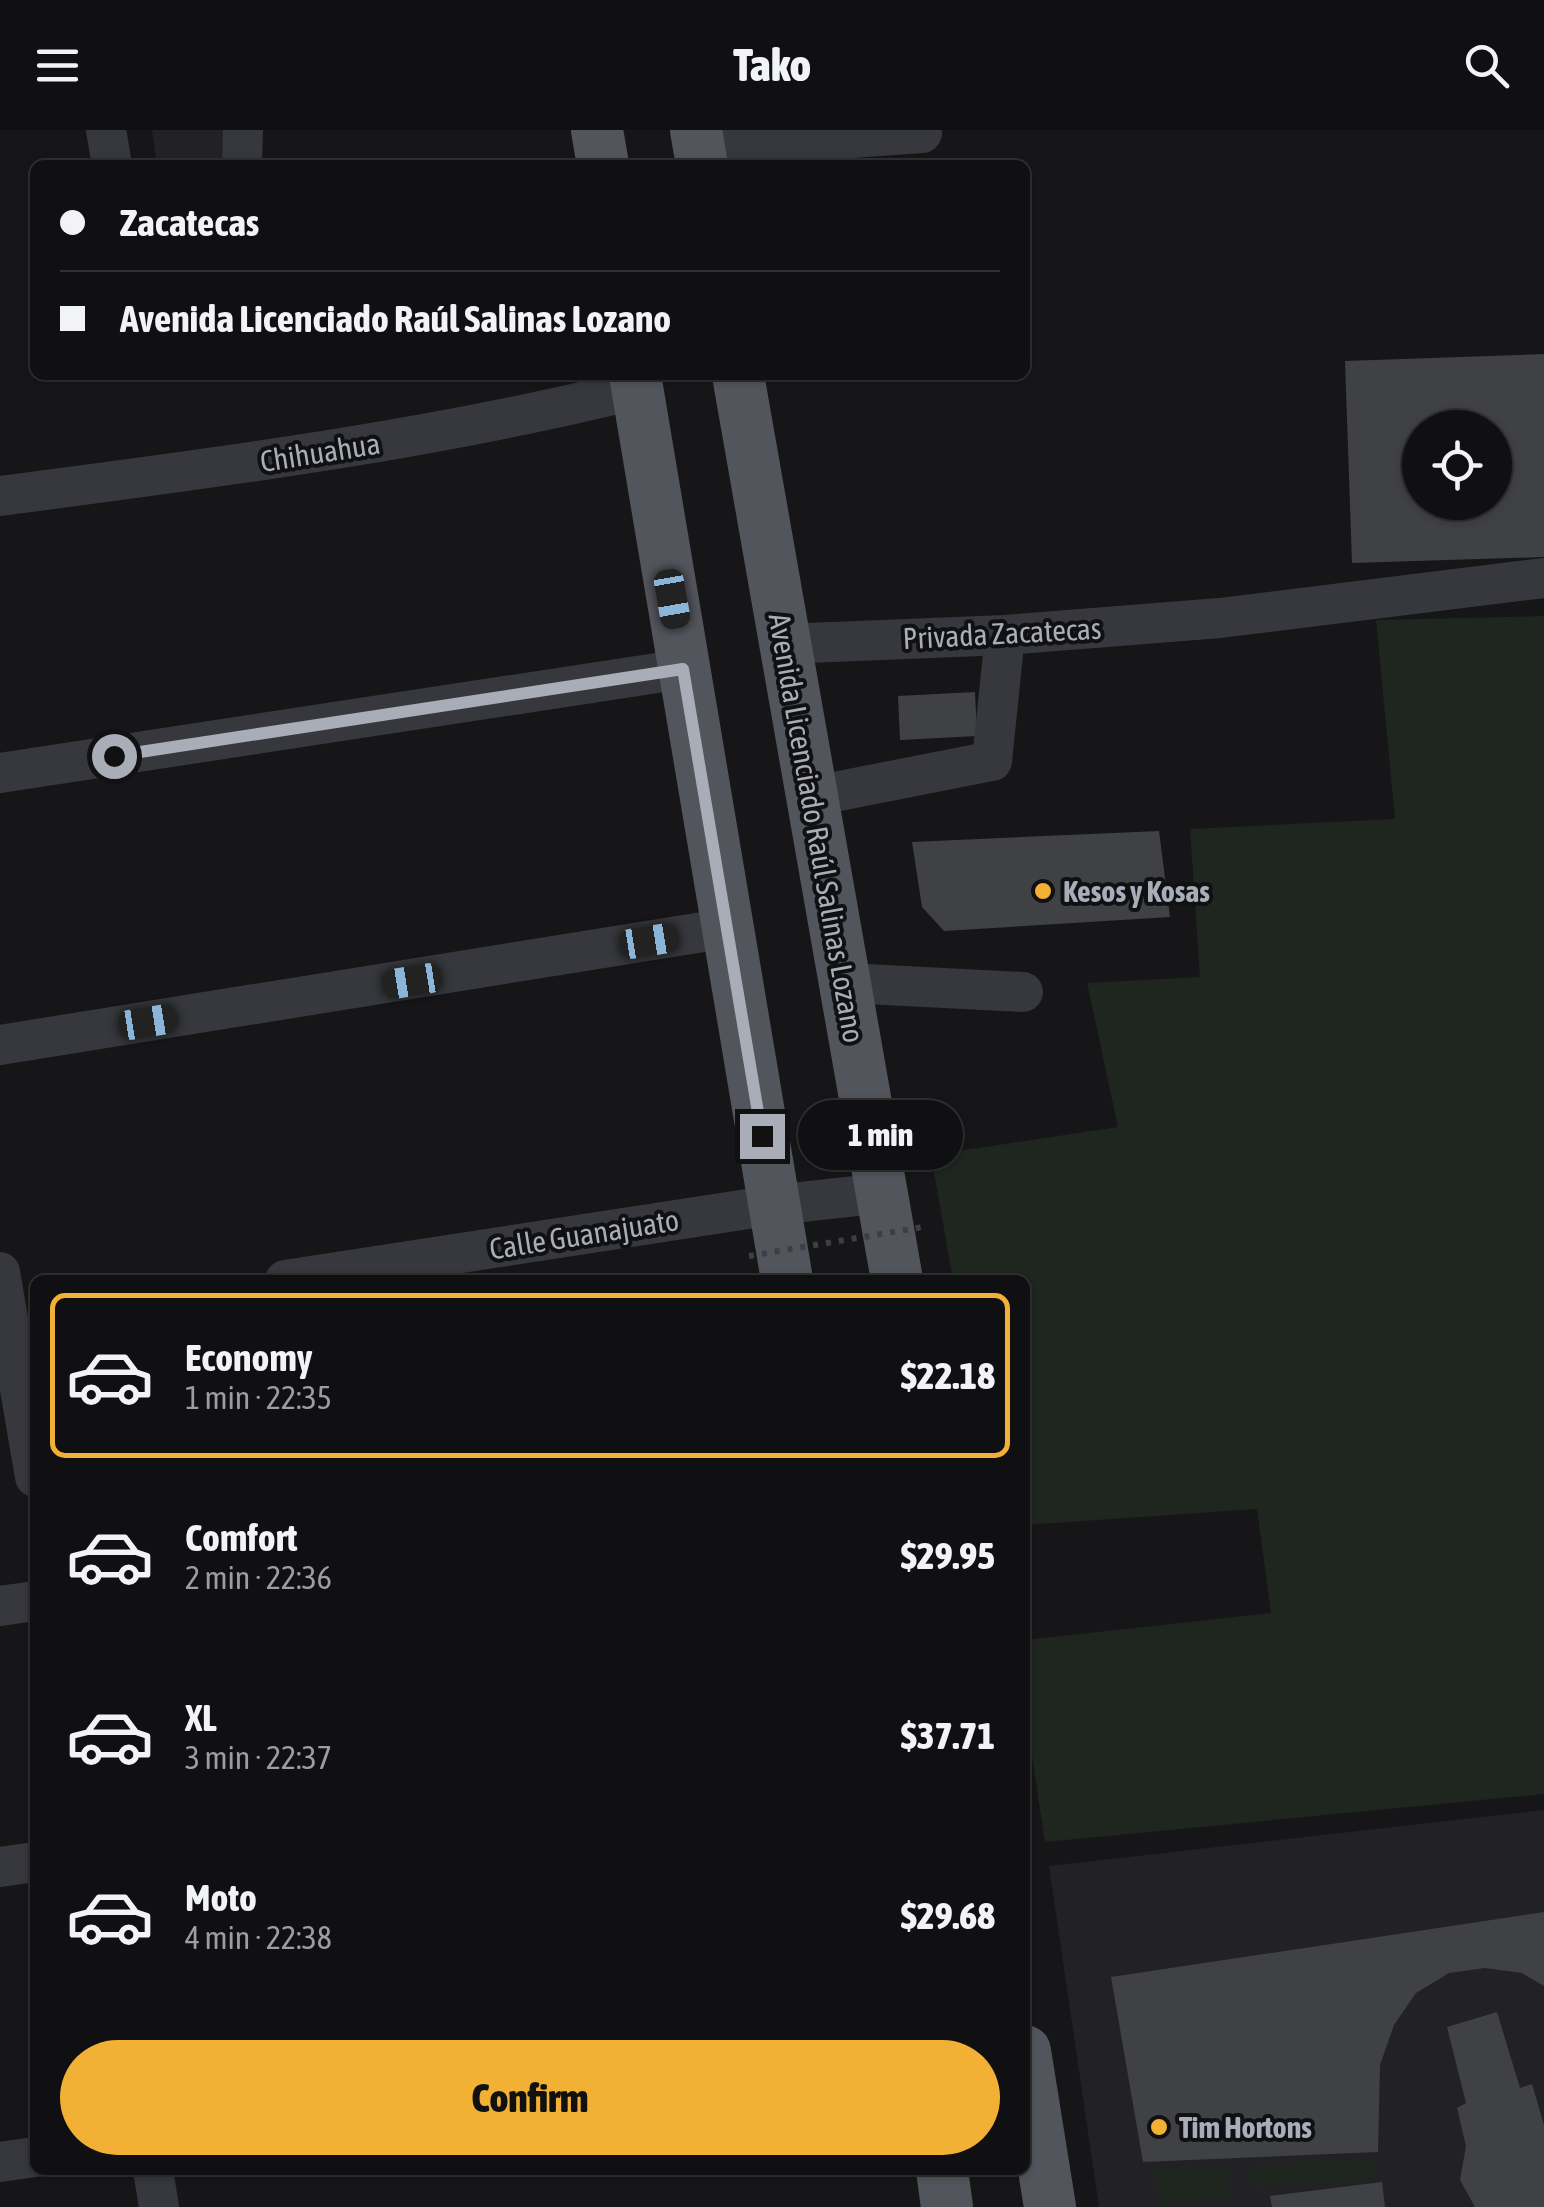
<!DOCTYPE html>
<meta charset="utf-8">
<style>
body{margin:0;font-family:"Asap Condensed",sans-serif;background:#19191b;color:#f1f3f6;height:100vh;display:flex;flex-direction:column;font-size:38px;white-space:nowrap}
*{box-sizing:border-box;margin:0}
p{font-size:32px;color:#9c9d9f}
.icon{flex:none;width:55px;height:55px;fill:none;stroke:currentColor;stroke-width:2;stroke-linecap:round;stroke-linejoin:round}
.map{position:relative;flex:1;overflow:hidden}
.sheet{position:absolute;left:30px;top:1145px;width:1000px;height:900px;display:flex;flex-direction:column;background:#101012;border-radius:15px;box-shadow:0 2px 8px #0004,0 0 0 2px #303032}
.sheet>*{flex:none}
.banner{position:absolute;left:30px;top:30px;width:1000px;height:220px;border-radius:15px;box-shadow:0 2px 8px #0004,0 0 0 2px #303032;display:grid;align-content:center;height:220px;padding:0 30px;background:#101012}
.fabs{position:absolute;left:1402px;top:280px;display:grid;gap:20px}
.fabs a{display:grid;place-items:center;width:110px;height:110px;border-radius:50%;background:#101012;box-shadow:0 2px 8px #0004,0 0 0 2px #303032;font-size:50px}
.end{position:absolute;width:45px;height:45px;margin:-22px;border:12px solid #a8adb8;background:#111;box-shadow:0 0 0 5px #111}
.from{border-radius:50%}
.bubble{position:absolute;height:70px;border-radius:35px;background:#101012;box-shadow:0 2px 8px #0004,0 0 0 2px #303032;font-size:32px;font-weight:800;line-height:70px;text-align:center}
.car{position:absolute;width:30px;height:60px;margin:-30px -15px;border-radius:12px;box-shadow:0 0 8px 2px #0007;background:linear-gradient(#222 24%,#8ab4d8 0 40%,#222 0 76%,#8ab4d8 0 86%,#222 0)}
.banner b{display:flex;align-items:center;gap:35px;height:95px;font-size:38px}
.banner b+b{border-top:2px solid #303032}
.banner i{width:25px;height:25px;background:#f1f3f6}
ul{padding:18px 0 0;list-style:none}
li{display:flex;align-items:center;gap:30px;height:165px;margin:0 20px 15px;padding:0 10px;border:5px solid transparent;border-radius:15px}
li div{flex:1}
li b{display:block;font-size:38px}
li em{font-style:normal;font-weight:800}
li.selected{border-color:#f2b134}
li>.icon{width:90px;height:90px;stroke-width:1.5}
.cta{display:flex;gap:20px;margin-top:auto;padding:20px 30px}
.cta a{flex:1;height:115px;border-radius:60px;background:#f2b134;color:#111;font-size:40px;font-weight:800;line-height:115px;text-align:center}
header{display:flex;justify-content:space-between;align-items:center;height:130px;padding:0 30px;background:#101012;font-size:45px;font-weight:800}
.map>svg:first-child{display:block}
.built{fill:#222225}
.green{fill:#1e261f}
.building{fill:#404145;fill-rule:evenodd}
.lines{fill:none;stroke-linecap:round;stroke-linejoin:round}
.minor{stroke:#37383d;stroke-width:40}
.major{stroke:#53555c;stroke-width:52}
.path-bridge{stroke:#3d3f44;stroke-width:6;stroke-dasharray:5 8;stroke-linecap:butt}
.route{stroke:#a8adb8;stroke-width:12}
.poi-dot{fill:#f2b134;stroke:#111113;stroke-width:4}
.labels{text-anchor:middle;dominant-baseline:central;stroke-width:8;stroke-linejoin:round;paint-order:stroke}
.street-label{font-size:30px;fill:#a8adb8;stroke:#111113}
.poi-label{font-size:30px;font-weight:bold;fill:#a8adb8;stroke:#111113;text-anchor:start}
</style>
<header><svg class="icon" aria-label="menu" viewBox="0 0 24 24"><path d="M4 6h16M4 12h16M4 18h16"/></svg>Tako<svg class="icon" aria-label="search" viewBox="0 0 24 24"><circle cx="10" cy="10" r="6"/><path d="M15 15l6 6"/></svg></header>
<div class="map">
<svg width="1544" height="2077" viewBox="0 0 1544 2077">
<rect width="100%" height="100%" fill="#161618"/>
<!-- built -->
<g class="built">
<path d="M152 0H224L229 35H157Z"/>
<path d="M1544 1680V2077H1099L1049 1736Z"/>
</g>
<!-- green -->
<g class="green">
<path d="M1544 486V1664L1045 1712 1025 1581V1510L1271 1483 1257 1379 1025 1395V1150H953L931 1025 1118 997 1087 853 1200 847 1190 699 1395 689 1376 490Z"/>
<path d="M1376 2028V2047L1257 2057 1252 2052V2035Z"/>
<path d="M1226 2036 1230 2069 1159 2073 1154 2038Z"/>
</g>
<!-- building -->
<g class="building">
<path d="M1544 224V427L1352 433 1345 231ZM1420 298H1495V372H1420Z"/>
<path d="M975 562 977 606 900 610 898 566Z"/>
<path d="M1159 701 1170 787 944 801 922 777 912 712Z"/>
<path d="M1544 1782V1856L1522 1843 1485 1838 1449 1843 1416 1863 1394 1895 1380 1935 1378 2022 1143 2032 1111 1847Z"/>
<path d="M1497 1882 1520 1958 1532 1954 1544 1995V2077H1475L1460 2050 1466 2016 1457 1978 1466 1973 1447 1897Z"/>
<path d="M1382 2052 1385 2077H1272L1270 2066Z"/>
</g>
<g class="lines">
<!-- minor -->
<g class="minor">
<path d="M106 0 112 35"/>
<path d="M700 19 922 3"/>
<path d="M242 35 243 0"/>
<path d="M0 366C214 338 427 311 637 259"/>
<path d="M783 514 1005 505 1220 488 1544 448"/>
<path d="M0 643 683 539"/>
<path d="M809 667 992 631 1005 505"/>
<path d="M845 853 1023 862"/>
<path d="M0 915 728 798"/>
<path d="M0 1142 35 1347"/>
<path d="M285 1150 774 1075 883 1063"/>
<path d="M0 1476 35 1471"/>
<path d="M0 1737 35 1732"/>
<path d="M0 2032 35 2027"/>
<path d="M153 2040 159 2077"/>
</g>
<!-- major -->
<g class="major">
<path d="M597 0 603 35"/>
<path d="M696 0 702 35"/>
<path d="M635 245 787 1150"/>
<path d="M738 245 897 1150"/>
<path d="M1025 1921 1050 2077"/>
<path d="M942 2040 947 2077"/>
</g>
<!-- path-bridge -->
<path class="path-bridge" d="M749 1126 923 1097"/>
</g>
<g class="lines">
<!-- route -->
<path class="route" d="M114 626 683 539 762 1006"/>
</g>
<!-- markers -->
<g class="poi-dot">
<circle cx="1043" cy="761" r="10"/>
<circle cx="1159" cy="1997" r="10"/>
</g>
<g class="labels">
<!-- street labels -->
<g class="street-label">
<text transform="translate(320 322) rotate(-9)">Chihuahua</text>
<text transform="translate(1002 503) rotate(-3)">Privada Zacatecas</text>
<text transform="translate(817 698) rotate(80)">Avenida Licenciado Raúl Salinas Lozano</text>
<text transform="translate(584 1104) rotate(-9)">Calle Guanajuato</text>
</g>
<!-- poi labels -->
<g class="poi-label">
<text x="1063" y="761">Kesos y Kosas</text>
<text x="1179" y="1997">Tim Hortons</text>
</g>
</g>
</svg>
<div class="fabs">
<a><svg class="icon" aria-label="locate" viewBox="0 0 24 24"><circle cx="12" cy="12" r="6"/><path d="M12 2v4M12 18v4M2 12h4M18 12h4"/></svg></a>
</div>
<i class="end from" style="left:114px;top:626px"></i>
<i class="end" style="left:762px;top:1006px"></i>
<div class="bubble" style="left:798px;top:970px;width:165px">1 min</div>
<i class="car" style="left:672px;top:469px;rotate:170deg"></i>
<i class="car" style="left:649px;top:811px;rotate:81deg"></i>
<i class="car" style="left:412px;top:851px;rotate:261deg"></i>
<i class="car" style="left:148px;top:892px;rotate:81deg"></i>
<div class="banner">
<b><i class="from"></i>Zacatecas</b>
<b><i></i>Avenida Licenciado Raúl Salinas Lozano</b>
</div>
<section class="sheet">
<ul>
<li class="selected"><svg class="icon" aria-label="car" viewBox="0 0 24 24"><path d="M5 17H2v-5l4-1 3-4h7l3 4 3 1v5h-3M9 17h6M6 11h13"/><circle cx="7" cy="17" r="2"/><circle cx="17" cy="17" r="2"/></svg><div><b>Economy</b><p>1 min · 22:35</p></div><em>$22.18</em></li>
<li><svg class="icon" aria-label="car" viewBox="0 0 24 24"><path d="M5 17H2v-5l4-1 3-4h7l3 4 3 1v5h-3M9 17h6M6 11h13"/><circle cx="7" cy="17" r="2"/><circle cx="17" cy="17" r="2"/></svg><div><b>Comfort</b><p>2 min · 22:36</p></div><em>$29.95</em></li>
<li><svg class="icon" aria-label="car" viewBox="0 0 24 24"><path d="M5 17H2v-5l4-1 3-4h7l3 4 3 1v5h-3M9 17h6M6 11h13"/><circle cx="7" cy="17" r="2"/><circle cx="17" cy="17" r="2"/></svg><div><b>XL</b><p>3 min · 22:37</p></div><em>$37.71</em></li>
<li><svg class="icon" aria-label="car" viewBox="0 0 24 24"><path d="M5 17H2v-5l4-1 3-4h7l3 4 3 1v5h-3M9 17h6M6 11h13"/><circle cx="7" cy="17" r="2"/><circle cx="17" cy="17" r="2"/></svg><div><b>Moto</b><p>4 min · 22:38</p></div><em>$29.68</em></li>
</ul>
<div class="cta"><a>Confirm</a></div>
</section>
</div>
